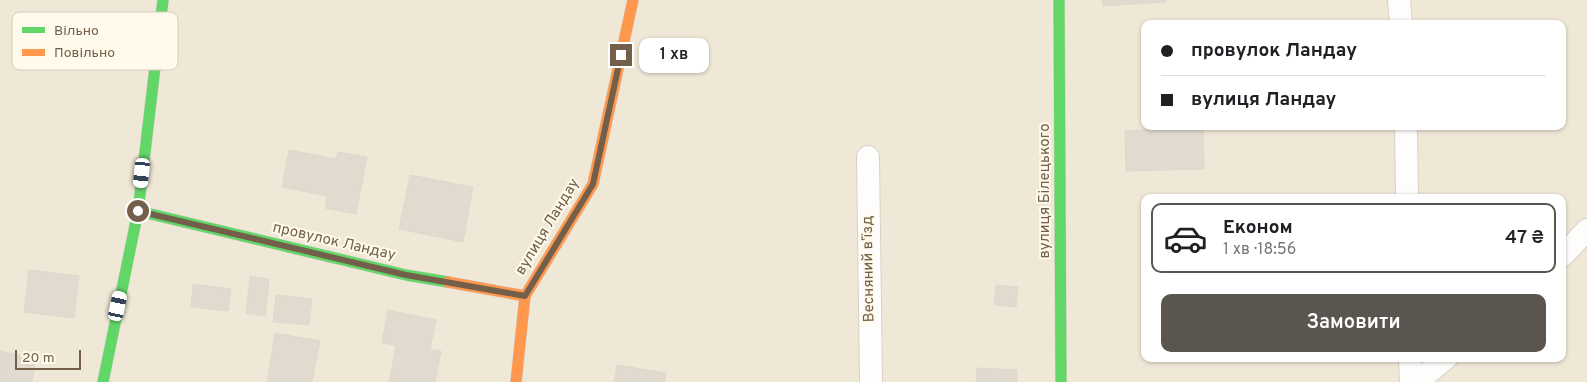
<!DOCTYPE html>
<html lang="uk">
<meta charset="utf-8">
<style>
body{margin:0;font-family:Overpass,sans-serif;background:#f6f6f6;color:#202124;height:100vh;display:flex;flex-direction:column;font-size:19px;white-space:nowrap}
*{box-sizing:border-box;margin:0}
p{font-size:16px;color:#757577}
.icon{flex:none;width:28px;height:28px;fill:none;stroke:currentColor;stroke-width:2;stroke-linecap:round;stroke-linejoin:round}
.map{position:relative;flex:1;overflow:hidden}
.panel{position:absolute;left:1141px;top:194px;width:425px;height:168px;display:flex;flex-direction:column;background:#fff;border-radius:10px;box-shadow:0 1px 4px #0004}
.panel>*{flex:none}
.hud{position:absolute;left:1141px;top:20px;width:425px;height:110px;border-radius:10px;box-shadow:0 1px 4px #0004;display:grid;align-content:center;height:110px;padding:0 20px;background:#fff}
.scale{position:absolute;left:15px;bottom:12px;width:66px;box-sizing:border-box;padding-left:5px;border:2px solid #74604a;border-top:0;font-size:14px;line-height:18px;white-space:nowrap;color:#74604a;-webkit-text-stroke:4px #fffaeb;paint-order:stroke}
.end{position:absolute;width:22px;height:22px;margin:-11px;border:6px solid #74604a;background:#fff;box-shadow:0 0 0 2px #fff}
.from{border-radius:50%}
.bubble{position:absolute;height:35px;border-radius:10px;background:#fff;box-shadow:0 1px 4px #0004;font-size:16px;font-weight:600;line-height:35px;text-align:center}
.car{position:absolute;width:15px;height:30px;margin:-15px -8px;border-radius:6px;box-shadow:0 0 4px 1px #0007;background:linear-gradient(#fff 24%,#345 0 40%,#fff 0 76%,#345 0 86%,#fff 0)}
.hud b{display:flex;align-items:center;gap:18px;height:48px;font-size:19px}
.hud b+b{border-top:1px solid #e0e0e0}
.hud i{width:12px;height:12px;background:#202124}
ul{padding:9px 0 0;list-style:none}
li{display:flex;align-items:center;gap:15px;height:70px;margin:0 10px 8px;padding:0 10px;border:2px solid #e0e0e0;border-radius:10px}
li div{flex:1}
li b{display:block;font-size:19px}
li em{font-style:normal;font-weight:600}
li.current{border-color:#5a554e}
li>.icon{width:45px;height:45px;stroke-width:1.5}
.primary-button{display:flex;gap:10px;margin-top:auto;padding:10px 20px}
.primary-button a{flex:1;height:58px;border-radius:10px;background:#5a554e;color:#fff;font-size:20px;font-weight:600;line-height:58px;text-align:center}
.map>svg:first-child{display:block}
.residential{fill:#f0e8d7;fill-rule:evenodd}
.building{fill:#e1dacf;stroke:#dfd8cc}
.lines{fill:none;stroke-linecap:round;stroke-linejoin:round}
.street-casing{stroke:#d6d1c8;stroke-width:24}
.fast-casing{stroke:#d6d1c8;stroke-width:12}
.slow-casing{stroke:#d6d1c8;stroke-width:12}
.street{stroke:#fefdfc;stroke-width:22}
.fast{stroke:#63d668;stroke-width:11}
.slow{stroke:#ff974d;stroke-width:11}
.route{stroke:#74604a;stroke-width:6}
.labels{text-anchor:middle;dominant-baseline:central;stroke-width:4;stroke-linejoin:round;paint-order:stroke}
.street-label{font-size:15px;fill:#74604a;stroke:#fffaeb}
.key{fill:#fffaeb;stroke:#d5ccbb;stroke-width:1}
.key-label{font-size:14px;fill:#74604a}
</style>
<div class="map">
<svg width="1587" height="382" viewBox="0 0 1587 382">
<rect width="100%" height="100%" fill="#f7f4ea"/>
<!-- residential -->
<path class="residential" d="M0 0H1587V382H0ZM1145 24H1562V126H1145ZM1145 198H1562V358H1145Z"/>
<!-- building -->
<g class="building">
<path d="M1102 0H1166V2L1103 6Z"/>
<path d="M1153 126H1192V129H1203L1204 169 1126 171 1125 131 1153 130Z"/>
<path d="M289 150 336 159 338 152 367 157 356 214 325 208 327 196 282 187Z"/>
<path d="M410 175 473 187 463 242 399 229Z"/>
<path d="M29 270 79 276 74 318 24 312Z"/>
<path d="M250 276 269 279 265 316 246 313Z"/>
<path d="M193 284 231 289 228 311 191 307Z"/>
<path d="M996 285 1018 287 1016 307 994 305Z"/>
<path d="M276 295 312 299 309 325 273 322Z"/>
<path d="M388 310 436 320 430 349 441 351 435 382H389L396 345 382 343Z"/>
<path d="M275 333 320 341 312 382H267Z"/>
<path d="M0 351 36 358 32 382H0Z"/>
<path d="M617 365 666 373 665 382H614Z"/>
<path d="M977 368 1017 370V382H976Z"/>
</g>
<g class="lines">
<defs>
<g id="street">
<path d="M1399 0 1401 24"/>
<path d="M1406 126 1407 198"/>
<path d="M868 157 871 382"/>
<path d="M1562 256 1587 230"/>
<path d="M1410 358 1411 382"/>
<path d="M1417 382 1446 358"/>
</g>
<g id="fast">
<path d="M1059 0 1061 382"/>
<path d="M138 211 406 275 448 282"/>
<path d="M103 382 138 211 163 0"/>
</g>
<g id="slow">
<path d="M448 282 525 296"/>
<path d="M516 382 525 296 593 184 633 0"/>
</g>
</defs>
<!-- street casing -->
<use href="#street" class="street-casing"/>
<!-- fast casing -->
<use href="#fast" class="fast-casing"/>
<!-- slow casing -->
<use href="#slow" class="slow-casing"/>
<!-- street -->
<use href="#street" class="street"/>
<!-- fast -->
<use href="#fast" class="fast"/>
<!-- slow -->
<use href="#slow" class="slow"/>
</g>
<g class="lines">
<!-- route -->
<path class="route" d="M138 211 406 275 525 296 593 184 621 55"/>
</g>
<g class="labels">
<!-- street labels -->
<g class="street-label">
<text transform="translate(1045 191) rotate(-90)">вулиця Білецького</text>
<text transform="translate(548 227) rotate(-59)">вулиця Ландау</text>
<text transform="translate(334 242) rotate(13)">провулок Ландау</text>
<text transform="translate(869 269) rotate(-91)">Весняний вʼїзд</text>
</g>
</g>
<!-- legend -->
<rect x="12" y="12" width="166" height="58" rx="8" class="key"/>
<rect x="22" y="27" width="23" height="6" fill="#63d668"/>
<rect x="22" y="49" width="23" height="7" fill="#ff974d"/>
<g class="key-label">
<text x="54" y="35">Вільно</text>
<text x="54" y="57">Повільно</text>
</g>
</svg>
<div class="scale">20 m</div>
<i class="end from" style="left:138px;top:211px"></i>
<i class="end" style="left:621px;top:55px"></i>
<div class="bubble" style="left:639px;top:38px;width:70px">1 хв</div>
<i class="car" style="left:142px;top:173px;rotate:186deg"></i>
<i class="car" style="left:118px;top:306px;rotate:12deg"></i>
<div class="hud">
<b><i class="from"></i>провулок Ландау</b>
<b><i></i>вулиця Ландау</b>
</div>
<section class="panel">
<ul>
<li class="current"><svg class="icon" aria-label="car" viewBox="0 0 24 24"><path d="M5 17H2v-5l4-1 3-4h7l3 4 3 1v5h-3M9 17h6M6 11h13"/><circle cx="7" cy="17" r="2"/><circle cx="17" cy="17" r="2"/></svg><div><b>Економ</b><p>1 хв · 18:56</p></div><em>47 ₴</em></li>
</ul>
<div class="primary-button"><a>Замовити</a></div>
</section>
</div>
